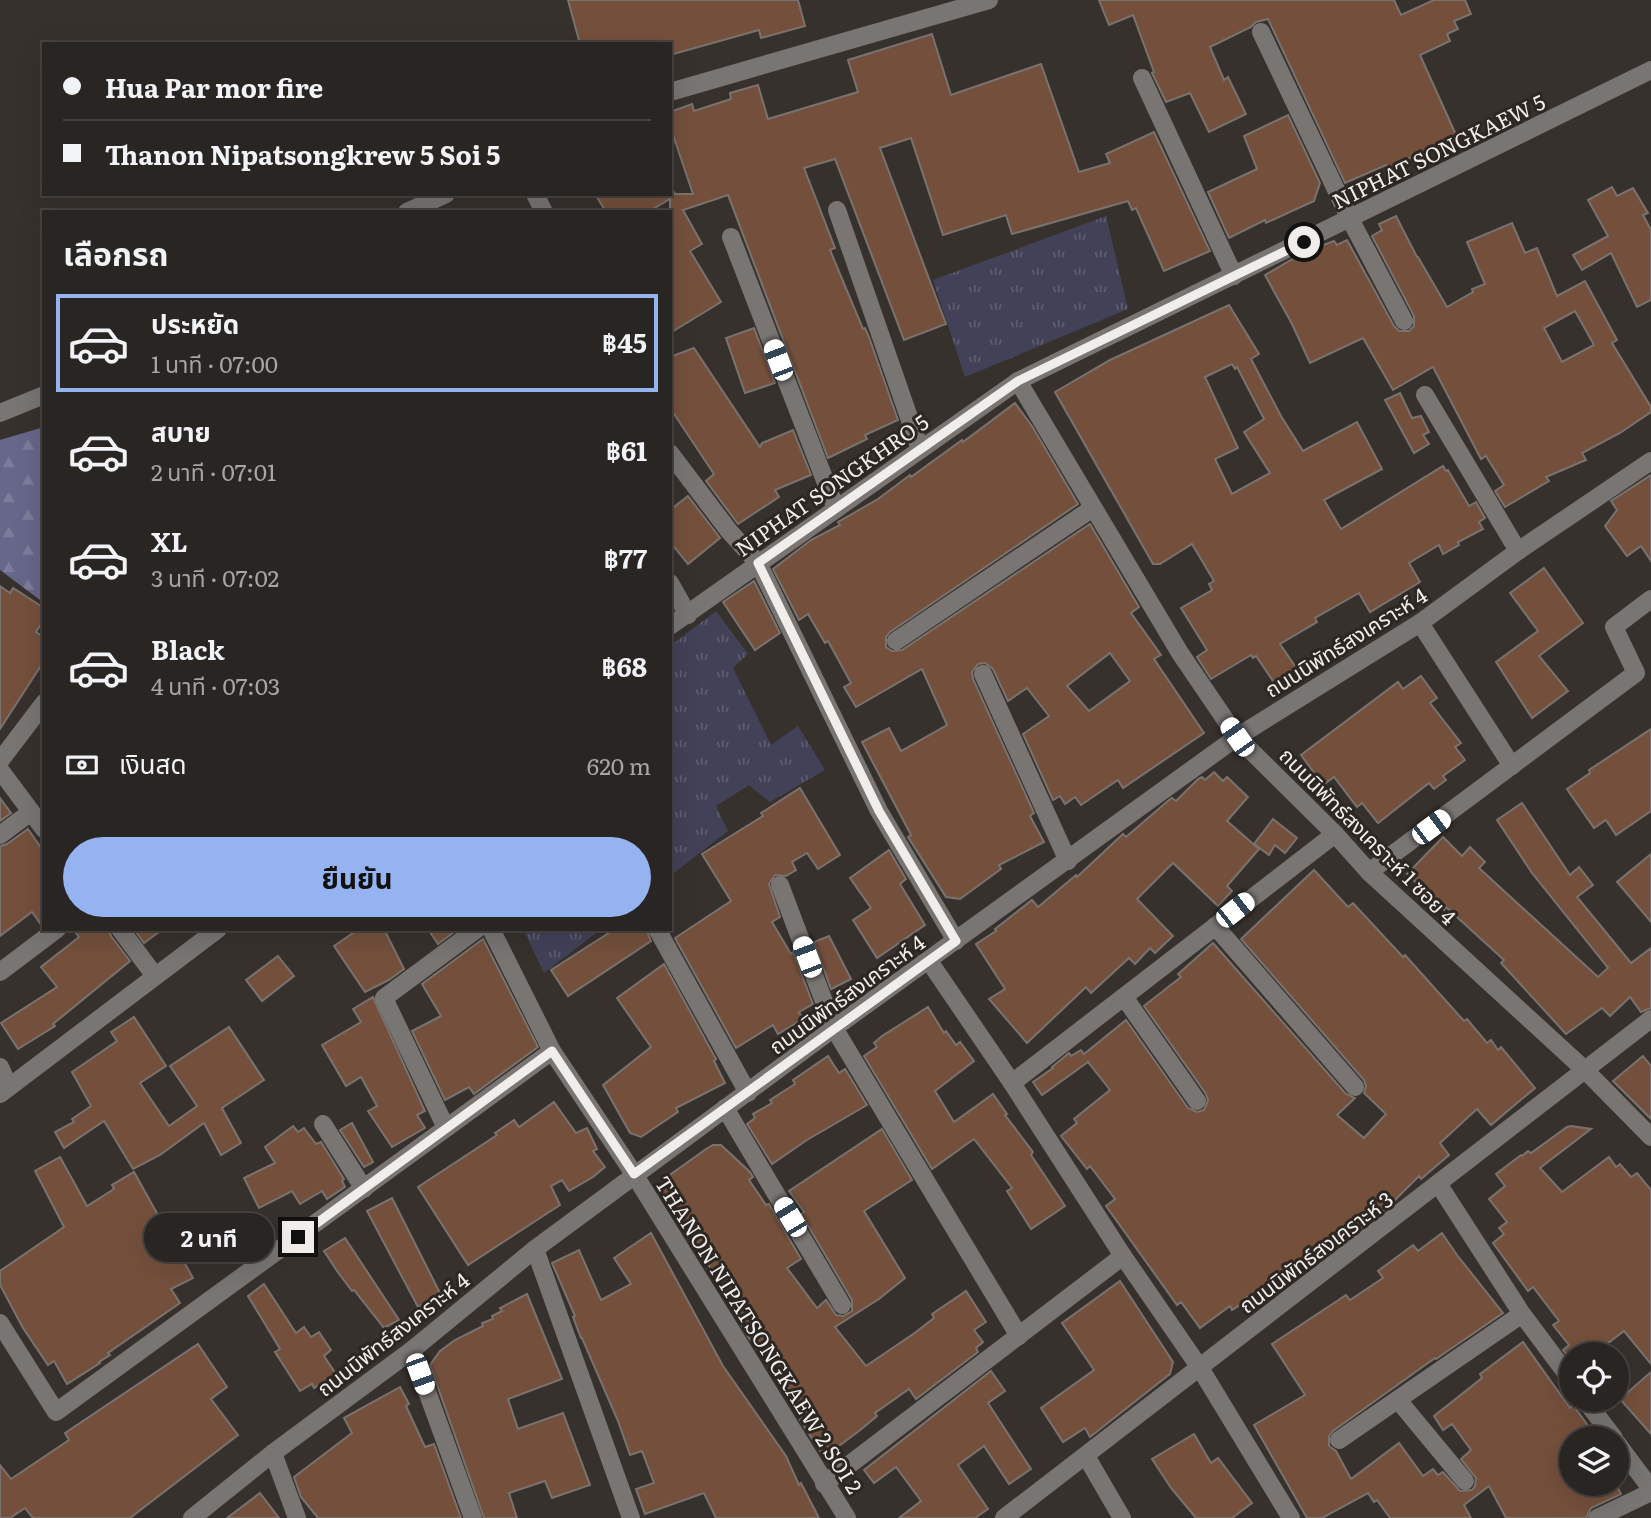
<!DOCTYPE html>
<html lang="th">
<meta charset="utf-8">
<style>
body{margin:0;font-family:Literata,"Noto Sans Thai",serif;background:#312d2a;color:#f1f3f6;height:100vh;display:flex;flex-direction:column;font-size:26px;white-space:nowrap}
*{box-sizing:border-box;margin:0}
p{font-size:23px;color:#a5a5a5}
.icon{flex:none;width:38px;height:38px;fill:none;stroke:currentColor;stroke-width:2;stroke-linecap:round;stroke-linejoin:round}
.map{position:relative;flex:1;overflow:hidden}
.details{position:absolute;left:42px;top:210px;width:630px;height:721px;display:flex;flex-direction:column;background:#292522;border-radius:0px;box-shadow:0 7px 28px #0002,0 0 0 2px #454240}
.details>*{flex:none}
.top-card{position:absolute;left:42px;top:42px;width:630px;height:154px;border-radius:0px;box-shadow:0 7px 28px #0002,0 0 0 2px #454240;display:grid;align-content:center;height:154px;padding:0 21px;background:#292522}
.controls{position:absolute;left:1559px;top:1342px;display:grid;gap:14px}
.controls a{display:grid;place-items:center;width:70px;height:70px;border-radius:50%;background:#292522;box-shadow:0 7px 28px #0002,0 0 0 2px #454240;font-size:35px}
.end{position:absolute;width:32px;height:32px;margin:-16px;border:9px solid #f1edea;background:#111;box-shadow:0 0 0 4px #111}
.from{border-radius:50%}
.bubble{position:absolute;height:49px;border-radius:24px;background:#292522;box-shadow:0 7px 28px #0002,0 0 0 2px #454240;font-size:23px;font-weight:700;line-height:49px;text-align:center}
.car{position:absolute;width:21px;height:42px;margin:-21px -10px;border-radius:9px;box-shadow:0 0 5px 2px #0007;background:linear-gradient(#fff 24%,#345 0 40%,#fff 0 76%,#345 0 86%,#fff 0)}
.top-card b{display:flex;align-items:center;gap:24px;height:66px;font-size:26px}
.top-card b+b{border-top:2px solid #454240}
.top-card i{width:18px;height:18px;background:#f1f3f6}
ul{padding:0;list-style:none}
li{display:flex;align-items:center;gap:21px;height:98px;margin:0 14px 10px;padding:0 7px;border:4px solid transparent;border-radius:0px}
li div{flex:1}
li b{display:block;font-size:26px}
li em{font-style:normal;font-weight:700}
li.current{border-color:#95b2f1}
li>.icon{width:63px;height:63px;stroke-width:1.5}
h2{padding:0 21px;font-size:32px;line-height:84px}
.pay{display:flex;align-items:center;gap:18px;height:77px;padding:0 21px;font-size:26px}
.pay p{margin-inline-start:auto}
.primary-button{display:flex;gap:14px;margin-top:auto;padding:14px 21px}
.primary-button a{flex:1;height:80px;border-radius:42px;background:#95b2f1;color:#111;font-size:28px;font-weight:700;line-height:80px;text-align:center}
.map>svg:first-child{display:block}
.grass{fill:url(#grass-tufts)}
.forest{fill:url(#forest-firs)}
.building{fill:#74503c;stroke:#79726e;stroke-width:2;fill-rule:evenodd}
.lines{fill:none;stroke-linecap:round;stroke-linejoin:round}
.minor{stroke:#787573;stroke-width:18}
.route{stroke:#f1edea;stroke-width:9}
.labels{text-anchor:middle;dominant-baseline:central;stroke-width:6;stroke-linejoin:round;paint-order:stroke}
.street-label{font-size:21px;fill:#f1edea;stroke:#2d2723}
</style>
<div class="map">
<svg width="1651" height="1518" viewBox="0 0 1651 1518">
<defs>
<pattern id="grass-tufts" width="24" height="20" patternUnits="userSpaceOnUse" patternTransform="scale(1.75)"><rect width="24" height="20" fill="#424158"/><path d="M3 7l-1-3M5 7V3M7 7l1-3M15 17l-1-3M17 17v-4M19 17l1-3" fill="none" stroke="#5e5d70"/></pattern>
<pattern id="forest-firs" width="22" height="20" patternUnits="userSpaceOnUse" patternTransform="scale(1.75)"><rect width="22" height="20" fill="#67668b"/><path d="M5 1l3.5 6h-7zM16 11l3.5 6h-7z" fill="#7d7c9c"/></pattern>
</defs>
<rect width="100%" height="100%" fill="#37312d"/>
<!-- grass -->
<g class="grass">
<path d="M1106 216 1128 309 965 377 933 280Z"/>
<path d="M716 611 748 654 733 668 771 745 798 726 825 770 770 802 749 785 716 806 728 831 670 876V646Z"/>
<path d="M523 929H601L544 973Z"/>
</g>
<!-- forest -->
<path class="forest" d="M44 427V603L0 570V440Z"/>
<!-- building -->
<g class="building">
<path d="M568 0H798L805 26 761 38 759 30 670 55V44H580Z"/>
<path d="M1099 0H1394L1401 15 1434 0H1465L1471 14 1454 21 1458 29 1447 34 1450 41 1420 55 1457 137 1388 168 1386 165 1345 183 1268 19 1256 22 1251 27 1210 47 1224 80 1228 77 1246 114 1209 132 1190 93 1166 102 1152 73 1154 72 1133 15 1109 25Z"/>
<path d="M932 34 951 95 1041 64 1079 172 1110 163 1106 154 1154 132 1210 251 1164 271 1136 208 1132 210 1128 201 1012 234 1006 215 943 235 911 138 880 148 946 324 904 340 835 159 804 168 835 248 830 250 863 329 865 328 869 337 898 420 865 435 867 439 828 458 728 195 683 210 702 244 690 251 721 302 670 333V199L648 212H606L595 194H670V186L675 194H693L670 126V112L692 104 694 111 731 99 730 93 758 85 768 119 858 92 848 60Z"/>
<path d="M1288 115 1320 183 1314 201 1266 223 1265 220 1229 238 1208 192 1257 169 1244 136Z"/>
<path d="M1612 187 1617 196 1633 188 1648 213 1643 215 1651 230V300L1637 307 1611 253 1582 270 1573 255 1608 236 1588 200Z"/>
<path d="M1396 216 1417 257H1418L1447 307 1473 292 1472 289 1485 284 1467 242 1512 223 1525 253 1537 248 1557 296 1585 281 1617 340 1612 343 1651 407V412L1620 433 1582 453 1586 460 1546 477 1549 481 1505 507 1495 491 1504 485 1486 456 1481 459 1433 367 1393 390 1363 338 1310 363 1292 324 1265 275 1296 257 1298 260 1321 246 1334 241 1337 245 1347 240 1394 326 1399 331H1409L1414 326V316L1372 236 1382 230 1379 224ZM1575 311 1594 345 1562 362 1544 328Z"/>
<path d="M1229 305 1259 354 1251 359 1281 416 1303 451 1357 422 1382 469 1324 500 1341 529 1443 466 1446 471 1448 470 1469 506 1476 502 1485 518 1479 522 1483 529 1458 542 1459 545 1443 554 1439 545 1409 563 1420 582 1370 612 1359 593 1315 618 1317 622 1280 644 1297 669 1275 684 1256 656 1253 658 1251 655 1211 679 1197 657 1207 650 1181 608 1212 590 1209 584 1214 581 1192 544 1160 564H1153L1055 392 1110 360ZM1232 364 1235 369 1237 367 1264 419 1244 432 1270 473 1232 494 1215 459 1238 448 1205 377Z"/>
<path d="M754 328 775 383 745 393 726 338Z"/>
<path d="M694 348 760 447 762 443 793 430 811 475 775 490 779 497 738 524 706 481 714 474 670 408V357Z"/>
<path d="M1400 393 1412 418 1421 416 1429 432 1423 435 1429 444 1414 453 1385 400Z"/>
<path d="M1015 403 1032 426 1078 504 890 632 886 637V647L892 651 902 650 1090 524 1139 607 1131 613 1161 655 1154 659 1204 733 1123 788 1118 780 1081 805 1075 797 1065 804 1060 796 1053 800 1023 734 1049 716 1027 688 1008 701 993 669 985 663 978 664 972 672 973 679 1034 813 1030 816 1044 842 999 865 1001 869 960 899 946 897 908 837 911 835 862 742 889 728 901 751 947 725 922 669 856 707 844 687 851 683 828 641 825 643 808 614 799 620 773 569 811 540 840 525 838 522 878 499 910 475 911 477 962 440 963 442ZM1110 653 1130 681 1089 711 1067 686Z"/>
<path d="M1651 475V561L1641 546 1627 556 1605 526 1617 510 1611 501Z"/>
<path d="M688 496 720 538 688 564 670 542V510Z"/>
<path d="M1544 568 1583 623 1539 656 1568 691 1532 718 1496 662 1538 631 1510 593Z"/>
<path d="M754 581 780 633 755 650 723 602Z"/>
<path d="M0 586 10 593 13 588 44 608V620L36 632 44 637V661L0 729Z"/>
<path d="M1421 676 1437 698 1430 703 1461 743 1455 747 1465 760 1443 776 1446 780 1434 789 1429 783 1378 823 1362 803 1357 807 1334 777 1323 785 1301 755 1398 682 1403 689Z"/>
<path d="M1651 729V811L1616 835 1606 820 1594 828 1567 789 1590 773 1589 770Z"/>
<path d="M1214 772 1223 781 1227 777 1248 797 1227 821 1259 849 1227 886 1232 891 1218 906 1173 863 1137 899 1173 936 1155 953 1150 948 1135 964 1129 958 1091 993 1086 987 1027 1043 989 999 1005 989 976 944 996 931 995 929 1032 900 1038 907 1076 875 1077 877 1123 834 1126 837 1169 800 1172 798 1176 801 1198 779 1202 777 1205 780Z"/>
<path d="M800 788 840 855 818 869 807 853 792 862 796 870 786 876 775 875 769 884 780 917 772 922 791 954 793 952 813 1004 799 1012 803 1019 778 1034 773 1025 736 1048 675 938 731 901 702 854 763 816 761 813Z"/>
<path d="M0 798 11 813 0 821Z"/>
<path d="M1522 803 1570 875 1579 867 1593 885 1577 897 1631 963 1651 948V1008L1641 1012 1630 997 1610 1016 1602 1008 1566 1034 1501 963 1504 960 1446 907 1444 910 1407 874 1443 837 1462 856 1470 847 1485 862 1479 868 1598 977 1608 968 1532 873 1497 820Z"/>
<path d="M1273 819 1297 838 1285 853 1275 845 1269 855 1254 844Z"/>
<path d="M28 829 44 852V925L42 926 32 912 0 936V846L7 844Z"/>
<path d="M889 850 906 879 900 884 925 925 877 958 853 920 871 908 850 878Z"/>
<path d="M1651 854V922L1617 882Z"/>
<path d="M1314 870 1348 907 1353 903 1403 957 1405 955 1464 1021 1467 1019 1487 1043 1491 1040 1498 1050 1501 1047 1535 1088 1491 1125 1477 1109 1440 1143 1449 1155 1421 1179 1419 1176 1388 1207 1358 1230 1356 1228 1324 1257 1315 1247 1278 1282 1275 1279 1244 1299 1246 1301 1232 1310 1230 1306 1200 1328 1181 1302 1177 1305 1106 1206 1115 1199 1090 1166 1087 1169 1061 1136 1077 1123 1074 1119 1110 1090 1088 1062 1042 1095 1033 1082 1053 1068 1052 1067 1069 1053 1071 1056 1081 1050 1084 1054 1126 1020 1188 1108 1197 1112 1204 1110 1208 1101 1206 1094 1144 1006 1181 977 1178 974 1213 943 1346 1094 1355 1098 1337 1115 1364 1138 1386 1114 1364 1093 1366 1086 1364 1080 1241 939Z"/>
<path d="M73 929H109L111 936 130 961 53 1024 55 1026 18 1049 1 1023 57 987 41 967 79 937Z"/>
<path d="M134 929H163L144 943Z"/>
<path d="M359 929H384L404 969 389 980 365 992 334 946Z"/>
<path d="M428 929H458L438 944Z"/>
<path d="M615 929H646L651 941 568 996 551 970Z"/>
<path d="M829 936 851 979 831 989 814 942Z"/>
<path d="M483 939 538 1047 474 1094 469 1087 445 1100 412 1031 441 1016 422 984Z"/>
<path d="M278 956 294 976 262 1001 246 980Z"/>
<path d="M664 964 716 1059 714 1061 725 1083 676 1108 678 1112 641 1137 630 1133 603 1085 651 1047 617 998Z"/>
<path d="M373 997 425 1111 417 1115 425 1128 392 1147 368 1111 377 1106 361 1077 346 1086 322 1045 361 1022 353 1009Z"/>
<path d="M928 1007 944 1033 946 1031 956 1045 960 1042 974 1061 935 1091 954 1122 993 1094 1007 1114 1005 1115 1033 1152 1031 1155 1065 1206 1031 1229 1007 1191 1012 1188 974 1139 932 1169 864 1056 877 1047 874 1043 882 1036Z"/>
<path d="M134 1017 166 1066 140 1083 169 1126 197 1106 170 1066 229 1027 264 1080 222 1108 241 1143 221 1155 204 1123 160 1155 133 1169 104 1121 64 1148 55 1132 74 1122 72 1119 91 1106 72 1072 117 1041 111 1032Z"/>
<path d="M828 1056 839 1073 845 1069 867 1105 807 1140 772 1164 747 1124 755 1118 753 1114 772 1103 770 1100 795 1084 793 1080Z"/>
<path d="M1643 1056 1651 1066V1119L1613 1081Z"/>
<path d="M554 1102 576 1133 587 1128 597 1149 593 1151 605 1167 593 1177 569 1191 562 1180 551 1186 560 1205 468 1265 418 1187 497 1135 495 1133 514 1120 519 1127Z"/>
<path d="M352 1123 373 1162 364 1167 340 1130Z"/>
<path d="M293 1126 298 1132 304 1128 316 1144 321 1142 344 1179 342 1181 345 1187 327 1199 322 1191 300 1204 292 1191 259 1208 244 1178 275 1163 265 1147Z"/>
<path d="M1571 1126 1591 1129 1540 1168 1562 1192 1609 1157 1616 1167 1620 1164 1631 1177 1637 1173 1651 1190V1364L1624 1331 1594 1354H1566L1563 1350 1569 1345 1553 1325 1559 1321 1533 1287 1528 1291 1493 1243 1504 1234 1499 1228 1507 1222 1489 1199 1505 1186 1496 1174 1521 1155 1522 1156 1528 1151 1531 1153 1567 1127Z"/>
<path d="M882 1129 912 1180 864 1211 905 1278 879 1299 835 1327 866 1366 916 1332 934 1318 932 1314 966 1291 986 1322 974 1330 983 1342 976 1348 978 1352 916 1399 909 1389 875 1413 877 1416 859 1431 824 1457 800 1420 807 1414 746 1334 707 1262 662 1193V1184L667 1177 706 1149 713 1145H721L750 1172 753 1177 749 1180 766 1205 769 1204 801 1259 787 1268 817 1308 826 1300 836 1315 843 1316 852 1311V1300L801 1214 804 1212 789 1191Z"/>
<path d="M60 1157 87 1206 114 1189 112 1185 134 1172 193 1278 171 1289 180 1303 108 1353 110 1355 99 1362 100 1363 67 1384 54 1361 48 1365 23 1328 0 1285V1271L64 1227 35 1171Z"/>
<path d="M392 1198 441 1295 418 1307 367 1211Z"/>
<path d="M651 1233 723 1366 786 1456 799 1485 801 1483 819 1518H716L704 1493 645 1514 636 1489 654 1483 642 1451 630 1455 618 1421 582 1338H581L573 1317 575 1316 552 1263 579 1250 601 1300 631 1284 614 1258Z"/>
<path d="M1442 1233 1457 1255 1503 1313 1436 1359 1435 1358 1333 1431 1329 1436V1446L1336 1451 1351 1479 1399 1443 1423 1476 1433 1469 1438 1475 1443 1472 1460 1491 1472 1490 1475 1486 1476 1478 1461 1459 1471 1450 1452 1424 1443 1430 1434 1416 1482 1378 1480 1374 1523 1342 1570 1408 1573 1405 1592 1431 1582 1438H1572V1484H1616L1621 1494 1591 1508 1586 1518H1506L1489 1486 1464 1505 1471 1518H1390L1377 1500 1374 1502 1368 1493 1322 1518H1307L1254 1425 1305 1395 1272 1344 1346 1295 1350 1300 1383 1278 1378 1271 1413 1245 1418 1251Z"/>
<path d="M345 1238 399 1320 384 1328 354 1290 352 1291 337 1271 324 1251Z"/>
<path d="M1120 1281 1173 1362 1170 1374 1090 1437 1085 1428 1063 1442 1041 1408 1094 1370 1062 1323Z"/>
<path d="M264 1284 296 1333 304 1327 311 1337 319 1332 331 1350 324 1356 336 1374 314 1388 312 1384 300 1391 275 1352 280 1349 248 1296Z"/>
<path d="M527 1294 562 1379 508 1399 518 1429 563 1413 590 1485 552 1498 545 1481 509 1493 517 1518H484L430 1365 440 1351 455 1340 483 1326 482 1323 493 1319 492 1316 502 1311 500 1308Z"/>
<path d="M198 1344 227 1387 211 1399 238 1435 130 1518H33L25 1508 10 1518H0V1465L11 1479 69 1440 65 1433Z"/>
<path d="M991 1371 1005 1391 988 1403 1031 1469 1009 1484 984 1446 958 1465 988 1509 975 1518H899L921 1501 896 1467 874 1483 864 1470Z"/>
<path d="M1651 1372V1434L1620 1399Z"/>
<path d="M400 1387 409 1404 406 1406 425 1447 434 1444 461 1518H318L301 1497 294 1477 352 1433 344 1418Z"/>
<path d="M1194 1434 1211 1463 1218 1458 1252 1503 1232 1518H1196L1171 1488 1152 1459Z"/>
<path d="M260 1493 279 1518H227Z"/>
</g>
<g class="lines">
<!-- minor -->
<g class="minor">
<path d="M1261 32 1350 219 1404 321"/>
<path d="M1142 78 1234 276"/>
<path d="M670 92 989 0"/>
<path d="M535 194 544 212"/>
<path d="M837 210 920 449"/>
<path d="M407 212 446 194"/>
<path d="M731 237 836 509"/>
<path d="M1018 381 1180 653 1237 737 1335 834 1369 872 1586 1071 1651 1137"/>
<path d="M1425 395 1518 551"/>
<path d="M0 413 44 395"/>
<path d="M670 453 729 531 758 563 879 811 956 941"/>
<path d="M670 583 688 615"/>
<path d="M1420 623 1512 766"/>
<path d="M670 626 1018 381 1651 70"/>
<path d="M896 641 1093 508"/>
<path d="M983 674 1068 861"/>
<path d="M0 761 44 703"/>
<path d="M0 770 44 829"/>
<path d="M0 835 31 812"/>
<path d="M1369 872 1636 673 1614 627 1651 599"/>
<path d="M780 885 834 1028 1019 1336"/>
<path d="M1215 926 1355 1087"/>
<path d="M120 929 155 976"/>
<path d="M491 929 552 1051 634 1174 847 1518"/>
<path d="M657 929 748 1093"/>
<path d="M929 961 1012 1083 1123 1256 1200 1368 1291 1518"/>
<path d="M0 972 57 929"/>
<path d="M1124 997 1197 1101"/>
<path d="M0 1067 9 1087"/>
<path d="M1012 1083 1335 834"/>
<path d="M0 1094 218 929"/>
<path d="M725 1108 842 1305"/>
<path d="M323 1124 364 1189"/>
<path d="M446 1128 384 998 477 929"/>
<path d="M1439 1185 1522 1314 1572 1381"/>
<path d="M535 1249 631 1518"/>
<path d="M0 1323 56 1412 552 1051"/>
<path d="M412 1350 473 1518"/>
<path d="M1398 1400 1465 1481"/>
<path d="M1585 1400 1614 1438"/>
<path d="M1339 1440 1522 1314"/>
<path d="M1617 1443 1651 1489"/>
<path d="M273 1453 297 1518"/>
<path d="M1086 1456 1122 1518"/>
<path d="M824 1484 1123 1256"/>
<path d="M192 1518 273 1453 412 1350 535 1249 834 1028 1237 737 1420 623 1518 551 1651 461"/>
<path d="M1004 1518 1651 1019"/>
<path d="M1597 1518 1651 1492"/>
</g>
</g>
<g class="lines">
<!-- route -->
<path class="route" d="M298 1237 552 1051 634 1174 956 941 879 811 758 563 1018 381 1304 242"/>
</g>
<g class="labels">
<!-- street labels -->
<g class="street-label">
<text transform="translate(1438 150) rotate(-26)">NIPHAT SONGKAEW 5</text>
<text transform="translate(831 484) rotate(-35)">NIPHAT SONGKHRO 5</text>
<text transform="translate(1345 641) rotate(-32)">ถนนนิพัทธ์สงเคราะห์ 4</text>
<text transform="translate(1369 835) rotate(45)">ถนนนิพัทธ์สงเคราะห์ 1 ซอย 4</text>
<text transform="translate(846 993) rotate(-36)">ถนนนิพัทธ์สงเคราะห์ 4</text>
<text transform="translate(1315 1251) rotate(-37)">ถนนนิพัทธ์สงเคราะห์ 3</text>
<text transform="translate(392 1333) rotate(-38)">ถนนนิพัทธ์สงเคราะห์ 4</text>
<text transform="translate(760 1334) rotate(58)">THANON NIPATSONGKAEW 2 SOI 2</text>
</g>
</g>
</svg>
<div class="controls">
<a><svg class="icon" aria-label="locate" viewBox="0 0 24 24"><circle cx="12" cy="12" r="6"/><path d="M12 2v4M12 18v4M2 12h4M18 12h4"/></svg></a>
<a><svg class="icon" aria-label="layers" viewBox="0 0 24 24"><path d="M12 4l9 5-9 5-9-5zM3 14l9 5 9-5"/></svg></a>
</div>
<i class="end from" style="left:1304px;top:242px"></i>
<i class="end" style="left:298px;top:1237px"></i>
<div class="bubble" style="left:144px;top:1213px;width:130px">2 นาที</div>
<i class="car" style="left:778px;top:360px;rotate:339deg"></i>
<i class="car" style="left:1237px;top:737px;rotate:325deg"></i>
<i class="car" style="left:1431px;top:827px;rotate:53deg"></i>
<i class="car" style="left:1235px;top:910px;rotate:52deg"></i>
<i class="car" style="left:807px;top:957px;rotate:339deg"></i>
<i class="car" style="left:790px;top:1217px;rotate:329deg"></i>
<i class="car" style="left:420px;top:1374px;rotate:160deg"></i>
<div class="top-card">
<b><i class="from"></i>Hua Par mor fire</b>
<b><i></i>Thanon Nipatsongkrew 5 Soi 5</b>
</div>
<section class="details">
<h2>เลือกรถ</h2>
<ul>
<li class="current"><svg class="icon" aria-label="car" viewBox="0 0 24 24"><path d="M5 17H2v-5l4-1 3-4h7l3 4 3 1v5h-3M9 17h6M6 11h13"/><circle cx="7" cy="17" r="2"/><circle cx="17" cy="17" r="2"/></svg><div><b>ประหยัด</b><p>1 นาที · 07:00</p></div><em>฿45</em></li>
<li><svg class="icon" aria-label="car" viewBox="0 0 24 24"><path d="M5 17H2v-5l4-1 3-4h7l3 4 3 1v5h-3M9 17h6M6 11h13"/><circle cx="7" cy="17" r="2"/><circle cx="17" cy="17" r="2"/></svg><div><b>สบาย</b><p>2 นาที · 07:01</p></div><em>฿61</em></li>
<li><svg class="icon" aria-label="car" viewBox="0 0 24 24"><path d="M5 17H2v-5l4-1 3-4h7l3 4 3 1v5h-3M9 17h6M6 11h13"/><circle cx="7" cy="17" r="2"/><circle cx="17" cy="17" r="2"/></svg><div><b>XL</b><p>3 นาที · 07:02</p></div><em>฿77</em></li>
<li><svg class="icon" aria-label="car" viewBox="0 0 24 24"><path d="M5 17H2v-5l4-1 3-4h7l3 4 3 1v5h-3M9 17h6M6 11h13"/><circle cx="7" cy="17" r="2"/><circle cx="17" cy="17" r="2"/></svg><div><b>Black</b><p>4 นาที · 07:03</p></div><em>฿68</em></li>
</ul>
<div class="pay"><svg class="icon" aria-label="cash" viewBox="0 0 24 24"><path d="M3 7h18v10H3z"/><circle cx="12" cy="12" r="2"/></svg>เงินสด<p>620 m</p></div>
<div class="primary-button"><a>ยืนยัน</a></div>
</section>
</div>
